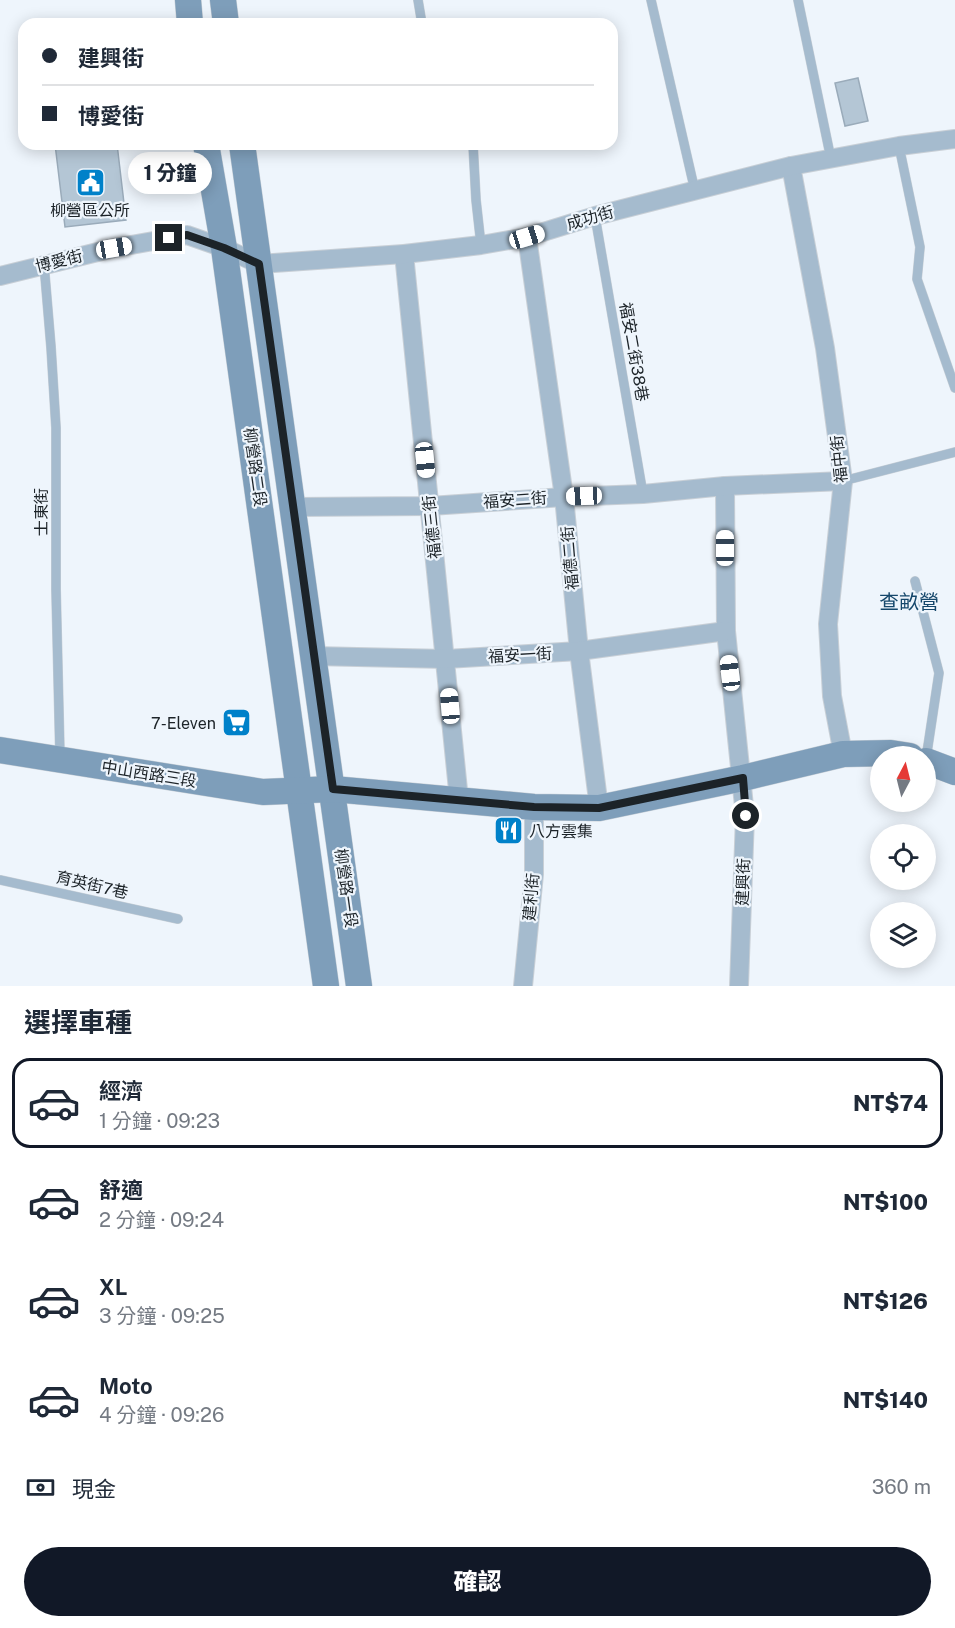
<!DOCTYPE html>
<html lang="zh-TW">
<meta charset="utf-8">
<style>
body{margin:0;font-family:"Public Sans","Noto Sans TC",sans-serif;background:#f6f6f7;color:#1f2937;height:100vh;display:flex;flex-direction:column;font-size:22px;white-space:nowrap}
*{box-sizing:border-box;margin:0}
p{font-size:20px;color:#747a83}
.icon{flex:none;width:33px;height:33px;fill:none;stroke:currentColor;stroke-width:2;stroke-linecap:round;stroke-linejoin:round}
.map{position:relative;height:986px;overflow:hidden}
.sheet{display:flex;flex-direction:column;background:#fff;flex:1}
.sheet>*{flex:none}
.top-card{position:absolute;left:18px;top:18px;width:600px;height:132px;border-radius:18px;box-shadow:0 3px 15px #0003;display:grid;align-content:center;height:132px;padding:0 24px;background:#fff}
.needle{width:39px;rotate:7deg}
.buttons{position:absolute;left:870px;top:746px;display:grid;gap:12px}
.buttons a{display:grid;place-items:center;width:66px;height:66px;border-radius:50%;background:#fff;box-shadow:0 3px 15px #0003;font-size:30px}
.end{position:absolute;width:27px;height:27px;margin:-14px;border:8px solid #1c2328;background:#fff;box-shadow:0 0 0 3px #fff}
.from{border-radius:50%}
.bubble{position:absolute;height:42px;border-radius:21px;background:#fff;box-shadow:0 3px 15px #0003;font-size:20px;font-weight:800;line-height:42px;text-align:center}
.car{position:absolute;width:18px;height:36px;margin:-18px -9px;border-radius:8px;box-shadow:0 0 4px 2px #0007;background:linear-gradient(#fff 24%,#345 0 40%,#fff 0 76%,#345 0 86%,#fff 0)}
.top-card b{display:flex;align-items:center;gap:21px;height:57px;font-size:22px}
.top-card b+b{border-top:2px solid #e0e1e3}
.top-card i{width:15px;height:15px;background:#1f2937}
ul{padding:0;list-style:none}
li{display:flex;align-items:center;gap:18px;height:90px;margin:0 12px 9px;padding:0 12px;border:3px solid transparent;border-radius:18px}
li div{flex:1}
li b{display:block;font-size:22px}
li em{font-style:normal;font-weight:800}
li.active{border-color:#111827}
li>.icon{width:54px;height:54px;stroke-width:1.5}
h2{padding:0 24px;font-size:27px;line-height:72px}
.pay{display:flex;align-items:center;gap:15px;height:66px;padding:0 24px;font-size:22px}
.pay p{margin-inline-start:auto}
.cta{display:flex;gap:12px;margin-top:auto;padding:12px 24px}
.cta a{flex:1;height:69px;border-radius:36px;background:#111827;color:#fff;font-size:24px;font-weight:800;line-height:69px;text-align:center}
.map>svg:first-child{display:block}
.building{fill:#b4c6d5;stroke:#9aabba;stroke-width:1.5}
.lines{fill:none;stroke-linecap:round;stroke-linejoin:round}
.lane-casing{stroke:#c8cfd6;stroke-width:10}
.street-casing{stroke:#c8cfd6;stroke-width:20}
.secondary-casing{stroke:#c8cfd6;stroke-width:27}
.lane{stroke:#a5bbce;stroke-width:9}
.street{stroke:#a5bbce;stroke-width:18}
.secondary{stroke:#7e9eba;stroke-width:26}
.route{stroke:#1c2328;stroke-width:8}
.labels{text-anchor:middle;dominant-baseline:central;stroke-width:4.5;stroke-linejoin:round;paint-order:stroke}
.poi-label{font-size:16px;fill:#1c2328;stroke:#eef5fc}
.street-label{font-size:16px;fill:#1c2328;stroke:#eef5fc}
.quarter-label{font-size:20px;fill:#15476b;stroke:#eef5fc}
</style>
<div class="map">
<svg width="955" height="986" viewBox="0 0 955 986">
<rect width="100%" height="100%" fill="#eef5fc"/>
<!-- building -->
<g class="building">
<path d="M858 78 868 121 845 126 835 83Z"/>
<path d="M55 144H117L126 220 65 227Z"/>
</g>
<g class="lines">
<defs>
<g id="lane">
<path d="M418 0 422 24"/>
<path d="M651 0 695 191"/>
<path d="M798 0 831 159"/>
<path d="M473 144 476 200 481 245"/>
<path d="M899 146 920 247 917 279 955 388"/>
<path d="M595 216 643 494"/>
<path d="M44 264 51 347 56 428V589L60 757"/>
<path d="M843 481 955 452"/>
<path d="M915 581 939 673 926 759"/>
<path d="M0 880 178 919"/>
</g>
<g id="street">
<path d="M791 166 825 348 843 481 828 624 832 696 843 754"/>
<path d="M527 237 564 497 579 651 599 808"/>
<path d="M404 254 459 800"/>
<path d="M0 276 114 248 187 235 224 248 259 264 404 254 481 245 527 237 595 216 791 166 899 146 955 139"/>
<path d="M725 486 726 631 745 816 739 986"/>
<path d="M294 507 430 506 564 497 643 494 725 486 843 481"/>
<path d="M313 656 446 659 579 651 726 631"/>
<path d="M523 986 534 874V807"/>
</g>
<g id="secondary">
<path d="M188 0 190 24"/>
<path d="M223 0 226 24"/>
<path d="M206 144 224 248 326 986"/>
<path d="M242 144 359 986"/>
<path d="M0 750 263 792 333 789 534 807 599 808 743 778 843 754 891 753 910 756"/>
<path d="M926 761 955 772"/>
</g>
</defs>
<!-- lane casing -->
<use href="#lane" class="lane-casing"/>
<!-- street casing -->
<use href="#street" class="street-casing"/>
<!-- secondary casing -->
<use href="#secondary" class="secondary-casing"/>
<!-- lane -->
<use href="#lane" class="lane"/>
<!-- street -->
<use href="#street" class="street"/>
<!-- secondary -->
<use href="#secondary" class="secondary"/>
</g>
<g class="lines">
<!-- route -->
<path class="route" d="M169 238 187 235 224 248 259 264 333 789 534 807 599 808 743 778 746 816"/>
</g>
<!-- icons -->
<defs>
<symbol id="civic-square" viewBox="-11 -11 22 22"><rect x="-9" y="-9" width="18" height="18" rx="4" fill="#0081c9" stroke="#eef5fc"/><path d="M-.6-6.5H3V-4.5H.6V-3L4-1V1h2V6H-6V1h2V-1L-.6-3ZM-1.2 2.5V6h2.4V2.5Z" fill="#fff"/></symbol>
<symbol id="supermarket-square" viewBox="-11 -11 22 22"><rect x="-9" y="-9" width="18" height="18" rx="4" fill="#0081c9" stroke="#eef5fc"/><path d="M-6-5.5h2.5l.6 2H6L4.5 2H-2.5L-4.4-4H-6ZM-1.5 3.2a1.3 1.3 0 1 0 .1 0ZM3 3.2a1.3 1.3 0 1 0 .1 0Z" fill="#fff"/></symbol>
<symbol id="restaurant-square" viewBox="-11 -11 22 22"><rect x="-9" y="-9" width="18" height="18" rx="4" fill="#0081c9" stroke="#eef5fc"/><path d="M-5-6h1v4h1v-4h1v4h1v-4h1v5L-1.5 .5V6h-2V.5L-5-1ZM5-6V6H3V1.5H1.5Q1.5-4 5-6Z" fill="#fff"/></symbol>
</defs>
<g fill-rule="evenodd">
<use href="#civic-square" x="74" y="166" width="33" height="33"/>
<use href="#supermarket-square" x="220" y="706" width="33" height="33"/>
<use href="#restaurant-square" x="492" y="814" width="33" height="33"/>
</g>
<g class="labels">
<!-- poi labels -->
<g class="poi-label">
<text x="90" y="210">柳營區公所</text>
<text x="216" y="723" text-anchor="end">7-Eleven</text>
<text x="529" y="831" text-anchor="start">八方雲集</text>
</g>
<!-- street labels -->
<g class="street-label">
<text transform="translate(590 218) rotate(-16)">成功街</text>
<text transform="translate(59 261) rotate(-14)">博愛街</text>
<text transform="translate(634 352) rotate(80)">福安二街38巷</text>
<text transform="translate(839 459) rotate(-96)">福中街</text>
<text transform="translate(255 467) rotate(82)">柳營路二段</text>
<text transform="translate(515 500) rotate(-4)">福安二街</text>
<text transform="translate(41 512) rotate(-90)">士東街</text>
<text transform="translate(432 527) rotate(-96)">福德三街</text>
<text transform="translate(570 558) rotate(-95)">福德二街</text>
<text transform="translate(520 655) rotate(-3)">福安一街</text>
<text transform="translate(149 774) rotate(9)">中山西路三段</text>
<text transform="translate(743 882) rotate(-88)">建興街</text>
<text transform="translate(92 885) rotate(13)">育英街7巷</text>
<text transform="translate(346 888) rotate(82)">柳營路一段</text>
<text transform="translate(531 897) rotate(-85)">建利街</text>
</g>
<!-- quarter labels -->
<g class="quarter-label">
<text x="909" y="602">查畝營</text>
</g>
</g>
</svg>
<div class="buttons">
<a><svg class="needle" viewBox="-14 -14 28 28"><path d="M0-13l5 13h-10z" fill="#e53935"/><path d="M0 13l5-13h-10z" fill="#747a83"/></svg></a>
<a><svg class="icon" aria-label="locate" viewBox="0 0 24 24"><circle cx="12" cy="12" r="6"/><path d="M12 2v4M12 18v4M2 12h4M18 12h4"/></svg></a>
<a><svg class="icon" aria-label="layers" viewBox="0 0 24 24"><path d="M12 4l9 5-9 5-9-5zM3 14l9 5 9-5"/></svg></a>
</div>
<i class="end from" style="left:746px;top:816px"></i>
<i class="end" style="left:169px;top:238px"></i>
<div class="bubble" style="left:128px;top:152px;width:84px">1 分鐘</div>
<i class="car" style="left:527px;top:237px;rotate:73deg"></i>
<i class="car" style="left:114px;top:248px;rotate:80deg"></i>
<i class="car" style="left:425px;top:460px;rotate:174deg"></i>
<i class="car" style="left:584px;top:496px;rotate:268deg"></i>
<i class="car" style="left:725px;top:548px;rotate:0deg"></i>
<i class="car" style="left:730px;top:673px;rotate:353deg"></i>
<i class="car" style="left:450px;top:706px;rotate:355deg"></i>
<div class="top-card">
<b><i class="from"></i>建興街</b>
<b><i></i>博愛街</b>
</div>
</div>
<section class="sheet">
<h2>選擇車種</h2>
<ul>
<li class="active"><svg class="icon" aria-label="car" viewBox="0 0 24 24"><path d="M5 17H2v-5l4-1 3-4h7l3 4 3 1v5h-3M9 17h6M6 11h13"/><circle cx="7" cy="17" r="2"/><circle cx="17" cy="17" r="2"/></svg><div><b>經濟</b><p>1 分鐘 · 09:23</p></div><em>NT$74</em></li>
<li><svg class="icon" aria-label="car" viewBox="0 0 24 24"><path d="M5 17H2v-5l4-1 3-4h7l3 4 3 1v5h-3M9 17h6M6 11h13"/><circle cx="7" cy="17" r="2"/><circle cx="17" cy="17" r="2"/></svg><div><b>舒適</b><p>2 分鐘 · 09:24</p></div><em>NT$100</em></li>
<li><svg class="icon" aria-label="car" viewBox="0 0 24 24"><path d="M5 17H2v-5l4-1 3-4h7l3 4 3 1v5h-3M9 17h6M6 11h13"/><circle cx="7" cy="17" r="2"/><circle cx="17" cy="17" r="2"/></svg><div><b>XL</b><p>3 分鐘 · 09:25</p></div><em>NT$126</em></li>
<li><svg class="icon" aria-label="car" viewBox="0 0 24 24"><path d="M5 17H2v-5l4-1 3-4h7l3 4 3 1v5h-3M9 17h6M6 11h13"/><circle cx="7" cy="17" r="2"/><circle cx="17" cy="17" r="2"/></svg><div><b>Moto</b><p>4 分鐘 · 09:26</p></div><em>NT$140</em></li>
</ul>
<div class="pay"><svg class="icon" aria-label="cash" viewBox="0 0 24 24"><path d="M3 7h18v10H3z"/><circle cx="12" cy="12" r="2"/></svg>現金<p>360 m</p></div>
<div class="cta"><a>確認</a></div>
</section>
